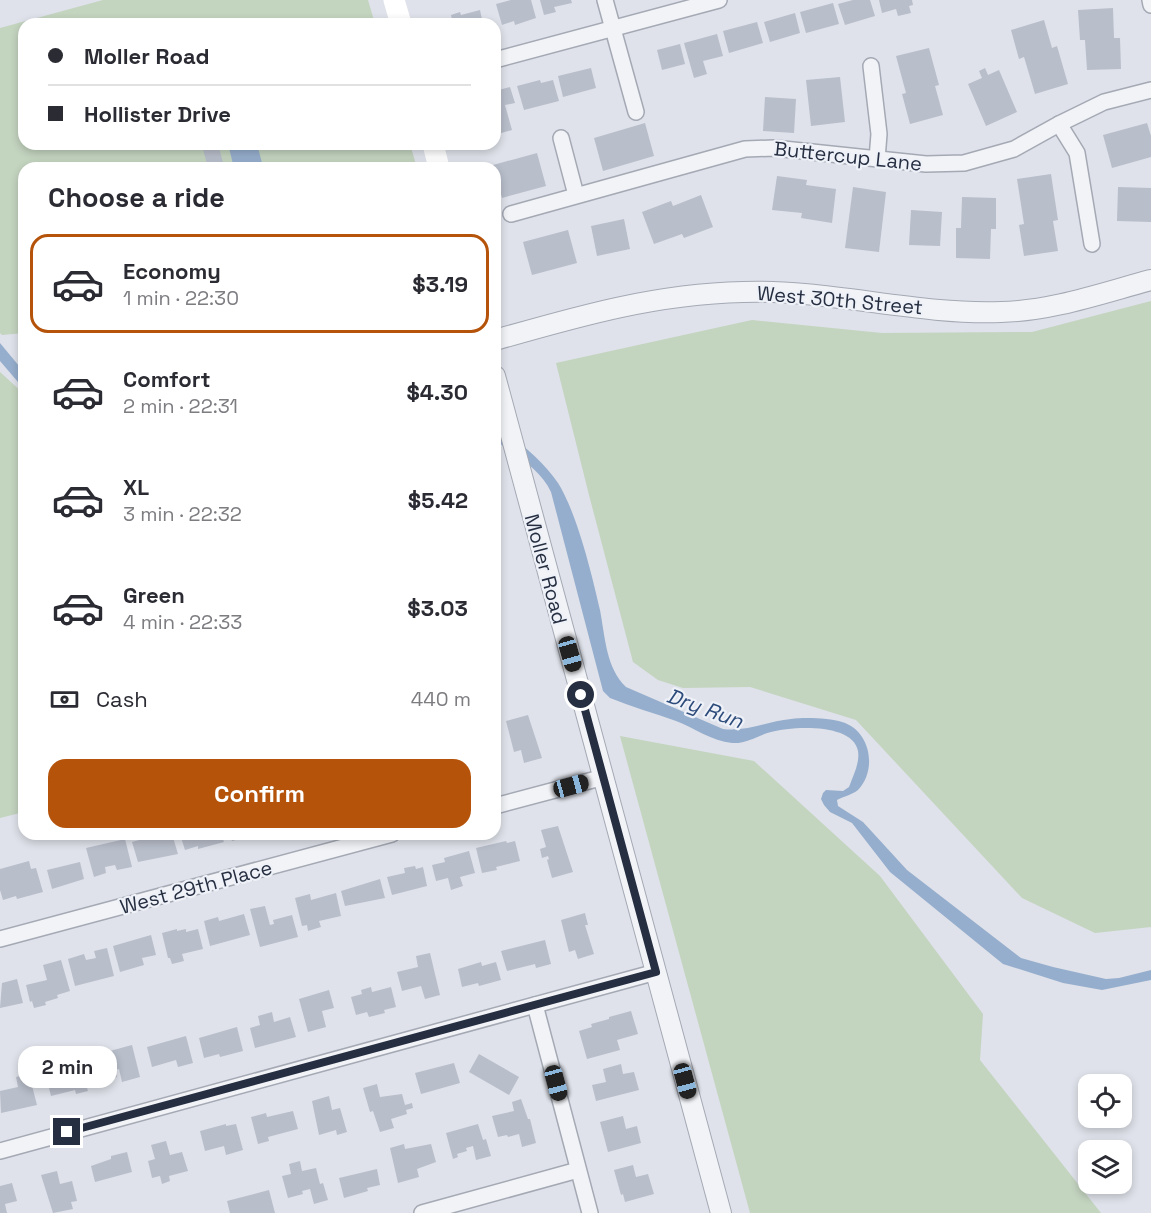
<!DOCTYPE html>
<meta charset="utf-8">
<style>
body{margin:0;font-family:"Space Grotesk",sans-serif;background:#f7f7f7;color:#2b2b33;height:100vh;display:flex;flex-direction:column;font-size:22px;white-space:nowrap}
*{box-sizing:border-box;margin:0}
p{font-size:20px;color:#7c7c81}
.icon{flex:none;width:33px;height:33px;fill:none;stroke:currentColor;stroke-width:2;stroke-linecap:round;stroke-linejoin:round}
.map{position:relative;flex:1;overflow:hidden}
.drawer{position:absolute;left:18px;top:162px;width:483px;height:678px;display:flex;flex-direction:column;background:#fff;border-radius:18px;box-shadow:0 3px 9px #0003}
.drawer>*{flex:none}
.top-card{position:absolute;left:18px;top:18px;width:483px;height:132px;border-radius:18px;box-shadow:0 3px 9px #0003;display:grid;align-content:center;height:132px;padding:0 30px;background:#fff}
.buttons{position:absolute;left:1078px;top:1074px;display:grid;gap:12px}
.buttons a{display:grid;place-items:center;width:54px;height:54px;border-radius:12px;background:#fff;box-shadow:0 3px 9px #0003;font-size:30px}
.end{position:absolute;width:27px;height:27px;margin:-14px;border:8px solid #262f42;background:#fff;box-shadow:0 0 0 3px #fff}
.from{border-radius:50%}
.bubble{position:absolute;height:42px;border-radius:18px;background:#fff;box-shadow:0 3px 9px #0003;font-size:20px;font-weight:800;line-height:42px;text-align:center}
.car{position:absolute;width:18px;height:36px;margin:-18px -9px;border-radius:8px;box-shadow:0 0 4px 2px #0007;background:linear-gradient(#222 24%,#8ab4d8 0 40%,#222 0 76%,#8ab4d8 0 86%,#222 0)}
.top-card b{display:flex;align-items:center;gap:21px;height:57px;font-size:22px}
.top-card b+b{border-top:2px solid #e1e1e2}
.top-card i{width:15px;height:15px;background:#2b2b33}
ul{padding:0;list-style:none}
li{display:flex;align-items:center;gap:18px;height:99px;margin:0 12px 9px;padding:0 18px;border:3px solid transparent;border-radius:18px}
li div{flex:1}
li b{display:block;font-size:22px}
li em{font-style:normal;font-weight:800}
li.active{border-color:#b45309}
li>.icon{width:54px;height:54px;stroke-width:1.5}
h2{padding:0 30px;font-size:27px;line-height:72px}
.pay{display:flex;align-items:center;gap:15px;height:66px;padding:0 30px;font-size:22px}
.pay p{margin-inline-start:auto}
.button{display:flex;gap:12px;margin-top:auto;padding:12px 30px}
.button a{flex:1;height:69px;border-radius:18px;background:#b45309;color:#fff;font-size:24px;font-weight:800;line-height:69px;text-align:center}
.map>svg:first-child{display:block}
.green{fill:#c3d4bf}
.water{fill:#96aecd}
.building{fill:#b8beca}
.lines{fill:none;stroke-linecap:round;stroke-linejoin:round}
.minor-casing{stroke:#a4a9b4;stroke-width:18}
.tertiary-casing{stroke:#a4a9b4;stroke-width:22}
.minor{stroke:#f2f3f7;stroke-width:15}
.tertiary{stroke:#f2f3f7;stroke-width:20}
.secondary{stroke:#fff;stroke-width:21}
.route{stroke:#262f42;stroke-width:8}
.labels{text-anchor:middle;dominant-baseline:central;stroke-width:4.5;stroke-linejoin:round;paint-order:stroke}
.street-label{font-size:20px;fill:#262f42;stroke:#eef1f7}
.water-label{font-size:21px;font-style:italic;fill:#2c4a7a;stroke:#eef1f7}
</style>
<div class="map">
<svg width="1151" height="1213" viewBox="0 0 1151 1213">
<rect width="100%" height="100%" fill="#dfe2ea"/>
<!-- green -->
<g class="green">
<path d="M103 0H368L375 24H24V144H410L417 168H24V333L2 335 0 333V28Z"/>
<path d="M1151 301V927L1095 933 1022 898 856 720 750 687 683 688 658 680 633 662 589 495 556 363 752 320 882 333 1032 332Z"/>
<path d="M0 372 24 394V812L0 818Z"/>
<path d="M620 736 754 761 880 876 983 1014 980 1060 1101 1213H750Z"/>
</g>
<!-- water -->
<g class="water">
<path d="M228 144H257L262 163 243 168H234Z"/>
<path d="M0 343 24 372V389L0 361Z"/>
<path d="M495 423C517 441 542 459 558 483 577 513 592 575 600 610 605 636 606 668 626 687L723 729C746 732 768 721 791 719 804 717 830 718 842 722 870 730 878 769 858 790 852 795 844 796 837 800L838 806 863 822 907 870 1021 958 1053 967 1106 979 1119 978 1151 970V980L1102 990 1063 983 1003 964 890 872 852 823 830 812 824 805 821 799 823 793 826 790 843 791 849 787C853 776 860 763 858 751 853 723 793 726 771 732 758 735 747 744 732 743 712 741 694 728 676 721 654 713 632 707 610 698L603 691 551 492C541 469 514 454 495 440Z"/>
</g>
<!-- building -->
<g class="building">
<path d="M511 0H531L536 18 515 25 514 21 502 25 496 4Z"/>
<path d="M540 0H571L572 3 554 7 556 12 544 15Z"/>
<path d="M853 0H870L875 16 845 25 838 4Z"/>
<path d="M879 0H912L913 5 909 6 911 13 898 16 896 9 882 13Z"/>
<path d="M833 3 839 24 806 33 800 12Z"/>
<path d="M1113 8 1114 38H1120L1121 69 1087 70 1085 40H1080L1078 10Z"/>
<path d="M480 10 483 24H453L451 15 460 12 461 15Z"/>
<path d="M795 13 800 33 770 42 764 22Z"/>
<path d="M1044 20 1052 48 1057 46 1068 84 1035 94 1024 57 1019 59 1011 30Z"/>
<path d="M757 22 763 43 729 53 723 31Z"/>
<path d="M717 34 723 56 703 61 707 74 694 78 684 43Z"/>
<path d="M680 44 685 64 662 70 657 50Z"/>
<path d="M929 48 939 85 935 86 943 115 910 124 902 94 906 93 896 56Z"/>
<path d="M591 68 596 88 563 97 558 76Z"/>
<path d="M985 68 988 75 999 70 1017 112 986 126 968 84 982 78 979 71Z"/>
<path d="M840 77 845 122 811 126 806 80Z"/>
<path d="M540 80 541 83 553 80 559 101 524 110 517 86Z"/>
<path d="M510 87 515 103 505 105 512 130 498 134 495 126V91Z"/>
<path d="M765 97 796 99 794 133 763 131Z"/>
<path d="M645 123 654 156 603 171 594 138Z"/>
<path d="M1147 123 1151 136V157L1112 168 1103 135Z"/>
<path d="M218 144 224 166 208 168 203 149Z"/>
<path d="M537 153 546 186 502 198 493 165Z"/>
<path d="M1051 174 1058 220 1053 221 1058 251 1024 256 1019 225 1024 224 1017 179Z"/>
<path d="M777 176 807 180 806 185 836 189 832 223 801 218 802 213 772 210Z"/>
<path d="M853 187 886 192 879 252 845 248Z"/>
<path d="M1118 187 1151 188V222L1117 221Z"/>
<path d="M701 195 713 227 684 238 682 234 654 244 642 212 671 201 673 206Z"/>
<path d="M962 197 996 198V229H991L990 259 956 258V228H961Z"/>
<path d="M911 210 942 212 940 246 909 245Z"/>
<path d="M624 219 630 249 597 256 591 226Z"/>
<path d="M568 230 577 263 532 275 523 242Z"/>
<path d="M528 715 542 758 524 763 521 750 514 752 506 721Z"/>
<path d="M558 826 573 872 552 878 547 860 549 859 548 856 542 858 540 849 546 847 541 830Z"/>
<path d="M151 834H172L178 854 138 862 132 842 150 837Z"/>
<path d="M180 834H221L224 842 198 849V846L185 850Z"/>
<path d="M230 834H250L251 836 232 841Z"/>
<path d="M125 839 132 867 117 870 115 865 105 867 106 873 94 877 86 848Z"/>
<path d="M506 841 507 843 515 841 520 861 496 867 497 870 482 873 476 848Z"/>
<path d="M469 851 475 873 460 877 463 886 451 890 448 878 436 881 432 865 445 862 444 858Z"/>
<path d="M29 861 31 869 36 868 43 892 17 899 16 896 3 900 0 890V869Z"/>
<path d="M80 862 84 879 52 889 47 870Z"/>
<path d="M415 866 416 869 423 867 427 886 392 895 387 877 405 873 404 868Z"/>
<path d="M380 879 385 898 345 906 341 891Z"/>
<path d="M336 893 341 916 319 921 321 927 308 931 307 925 302 926 295 898 310 894 311 900Z"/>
<path d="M265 906 270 925 274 924 273 920 292 915 298 937 260 947 250 909Z"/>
<path d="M585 913 588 925H585L594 954 578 959 575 950 569 952 561 920Z"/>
<path d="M244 914 250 935 210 946 204 921 218 917 219 921Z"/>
<path d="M177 929V931L186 929V932L198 929 203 949 182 954 184 961 172 964 170 958H168L162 933Z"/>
<path d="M151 935 156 955 142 958 144 965 120 972 113 946Z"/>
<path d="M545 940 551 964 536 968 535 964 507 971 501 951Z"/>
<path d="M107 948 114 976 75 986 68 959 84 954 86 960 96 958 94 951Z"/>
<path d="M430 953 440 995 425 999 421 986 402 991 397 972 418 967 416 956Z"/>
<path d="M61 960 70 991 57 995 58 998 45 1002 46 1005 34 1008 32 1001 30 1002 26 985 47 980 43 965Z"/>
<path d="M481 962 482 966 496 962 501 980 479 986 478 983 462 987 458 969Z"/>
<path d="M17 979 23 1003 0 1008 2 983Z"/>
<path d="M371 987 372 992 391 987 396 1007 384 1010 385 1013 369 1017 367 1012 356 1015 351 997 362 994 361 990Z"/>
<path d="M329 990 334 1008 322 1011 326 1027 308 1032 299 999Z"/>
<path d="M631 1011 638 1034 617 1040 620 1050 587 1059 579 1031 592 1027 591 1024 609 1019V1017Z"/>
<path d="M272 1012 274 1022 290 1017 296 1037 255 1048 250 1028 260 1025 258 1016Z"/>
<path d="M237 1027 243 1051 220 1057 219 1054 204 1058 199 1038Z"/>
<path d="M186 1036 193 1063 178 1067 176 1060 152 1067 147 1047Z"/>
<path d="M132 1045 140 1077 122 1082 119 1069 115 1070 117 1077 102 1081 95 1055Z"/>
<path d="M479 1054 519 1077 509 1095 469 1072Z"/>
<path d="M69 1057 72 1069 81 1067 88 1091 76 1094 75 1090 51 1096 46 1076 51 1075 48 1062Z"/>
<path d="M454 1063 460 1083 421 1094 415 1073Z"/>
<path d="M621 1064 623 1074 634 1072 639 1090 596 1101 592 1085 606 1082 603 1069Z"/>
<path d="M29 1074 37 1105 1 1113 0 1091 18 1087 16 1077Z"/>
<path d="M377 1084 380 1097 402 1094 405 1105 412 1103 413 1108 406 1110 407 1114 391 1119 394 1128 380 1132 373 1111 370 1112 363 1088Z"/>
<path d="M329 1096 332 1110 340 1108 347 1132 337 1135 336 1130 319 1135 312 1101Z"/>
<path d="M521 1099 528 1119H530L536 1143 522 1147 519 1134 508 1137 507 1135 498 1137 492 1116 514 1111 512 1102Z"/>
<path d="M293 1111 298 1129 268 1137 269 1141 258 1144 251 1117 266 1113 267 1117Z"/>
<path d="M623 1116 626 1129 637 1126 641 1143 608 1152 600 1122Z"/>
<path d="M226 1124V1126L236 1124 243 1150 226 1155 224 1146 205 1151 200 1131Z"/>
<path d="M478 1124 483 1140 486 1139 491 1156 476 1160 473 1146 466 1148 467 1151 457 1154 458 1157 453 1159 446 1133Z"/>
<path d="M166 1141 170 1155 182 1152 188 1171 169 1176 170 1181 162 1184 160 1176 152 1178 148 1161 155 1159 151 1145Z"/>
<path d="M404 1144 405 1149 431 1144 436 1162 417 1169 419 1177 398 1183 390 1148Z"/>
<path d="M127 1152 132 1172 95 1182 91 1166 111 1159V1156Z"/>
<path d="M300 1161 302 1171 316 1168 320 1184 323 1183 328 1200 314 1204 310 1189 302 1191 303 1194 288 1198 282 1176 291 1174 289 1164Z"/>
<path d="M633 1165 636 1177 648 1174 654 1194 625 1202 623 1194 621 1195 614 1170Z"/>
<path d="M377 1169 380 1185 367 1188 368 1191 344 1198 339 1178Z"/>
<path d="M57 1171 60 1184 72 1181 77 1201 71 1202 73 1209 53 1213 41 1175Z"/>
<path d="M12 1183 17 1201 5 1204 7 1213H0V1186Z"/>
<path d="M269 1190 275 1213H230L227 1201Z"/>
</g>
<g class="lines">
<defs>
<g id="minor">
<path d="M605 0 636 112"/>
<path d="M1150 0 1151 5"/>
<path d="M495 60 719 0"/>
<path d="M871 66 879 134 877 159"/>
<path d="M1059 124 1077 153 1092 244"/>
<path d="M561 138 576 195"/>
<path d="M511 214 745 149 774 148 926 164 964 163 1014 149 1059 124 1104 102 1151 90"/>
<path d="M495 806 604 777"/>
<path d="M0 939 392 834"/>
<path d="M535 1005 590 1213"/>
<path d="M0 1151 656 972"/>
<path d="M422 1213 578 1170"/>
</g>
<g id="tertiary">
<path d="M495 340C579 316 655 294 743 292 829 289 914 315 1001 312 1052 311 1102 293 1151 280"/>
<path d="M495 376 721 1213"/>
</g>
</defs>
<!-- minor casing -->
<use href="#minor" class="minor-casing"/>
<!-- tertiary casing -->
<use href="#tertiary" class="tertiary-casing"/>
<!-- minor -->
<use href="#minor" class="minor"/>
<!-- tertiary -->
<use href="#tertiary" class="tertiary"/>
<!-- secondary -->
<g class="secondary">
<path d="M394 0 401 24"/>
<path d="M433 144 439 168"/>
</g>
</g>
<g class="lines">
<!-- route -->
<path class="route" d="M67 1132 656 972 581 695"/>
</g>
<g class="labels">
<!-- street labels -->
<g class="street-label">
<text transform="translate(848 156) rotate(6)">Buttercup Lane</text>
<text transform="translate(840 300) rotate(5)">West 30th Street</text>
<text transform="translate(546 569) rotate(75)">Moller Road</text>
<text transform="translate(196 887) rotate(-15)">West 29th Place</text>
</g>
<!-- water labels -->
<g class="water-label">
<text transform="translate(705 708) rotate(20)">Dry Run</text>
</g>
</g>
</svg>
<div class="buttons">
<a><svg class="icon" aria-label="locate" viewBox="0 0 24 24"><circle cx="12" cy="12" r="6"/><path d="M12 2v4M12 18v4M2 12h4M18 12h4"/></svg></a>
<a><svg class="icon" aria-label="layers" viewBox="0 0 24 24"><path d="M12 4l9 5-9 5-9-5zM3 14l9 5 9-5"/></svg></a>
</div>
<i class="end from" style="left:581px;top:695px"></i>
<i class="end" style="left:67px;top:1132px"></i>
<div class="bubble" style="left:18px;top:1046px;width:99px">2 min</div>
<i class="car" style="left:570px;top:654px;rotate:164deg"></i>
<i class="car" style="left:571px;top:786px;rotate:75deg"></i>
<i class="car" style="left:685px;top:1081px;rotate:165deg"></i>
<i class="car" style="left:556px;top:1083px;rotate:165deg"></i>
<div class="top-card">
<b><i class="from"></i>Moller Road</b>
<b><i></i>Hollister Drive</b>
</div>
<section class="drawer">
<h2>Choose a ride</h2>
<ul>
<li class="active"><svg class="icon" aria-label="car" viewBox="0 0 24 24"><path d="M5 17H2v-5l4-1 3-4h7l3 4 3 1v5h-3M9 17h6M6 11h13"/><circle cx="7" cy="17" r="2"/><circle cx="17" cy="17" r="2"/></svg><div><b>Economy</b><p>1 min · 22:30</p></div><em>$3.19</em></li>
<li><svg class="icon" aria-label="car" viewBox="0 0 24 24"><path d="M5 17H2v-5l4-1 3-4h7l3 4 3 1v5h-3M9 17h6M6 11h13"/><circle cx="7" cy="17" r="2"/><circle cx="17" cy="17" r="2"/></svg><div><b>Comfort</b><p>2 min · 22:31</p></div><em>$4.30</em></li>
<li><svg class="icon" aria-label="car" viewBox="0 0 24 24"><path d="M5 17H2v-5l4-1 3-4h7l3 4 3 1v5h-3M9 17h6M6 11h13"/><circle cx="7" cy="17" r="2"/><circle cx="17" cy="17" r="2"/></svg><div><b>XL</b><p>3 min · 22:32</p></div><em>$5.42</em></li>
<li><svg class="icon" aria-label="car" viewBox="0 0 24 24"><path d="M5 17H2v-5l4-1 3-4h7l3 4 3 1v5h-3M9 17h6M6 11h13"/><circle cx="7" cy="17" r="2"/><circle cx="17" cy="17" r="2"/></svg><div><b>Green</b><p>4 min · 22:33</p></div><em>$3.03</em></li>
</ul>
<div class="pay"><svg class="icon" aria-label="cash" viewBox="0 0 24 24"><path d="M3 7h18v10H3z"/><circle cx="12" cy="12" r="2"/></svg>Cash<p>440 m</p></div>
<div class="button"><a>Confirm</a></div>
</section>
</div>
